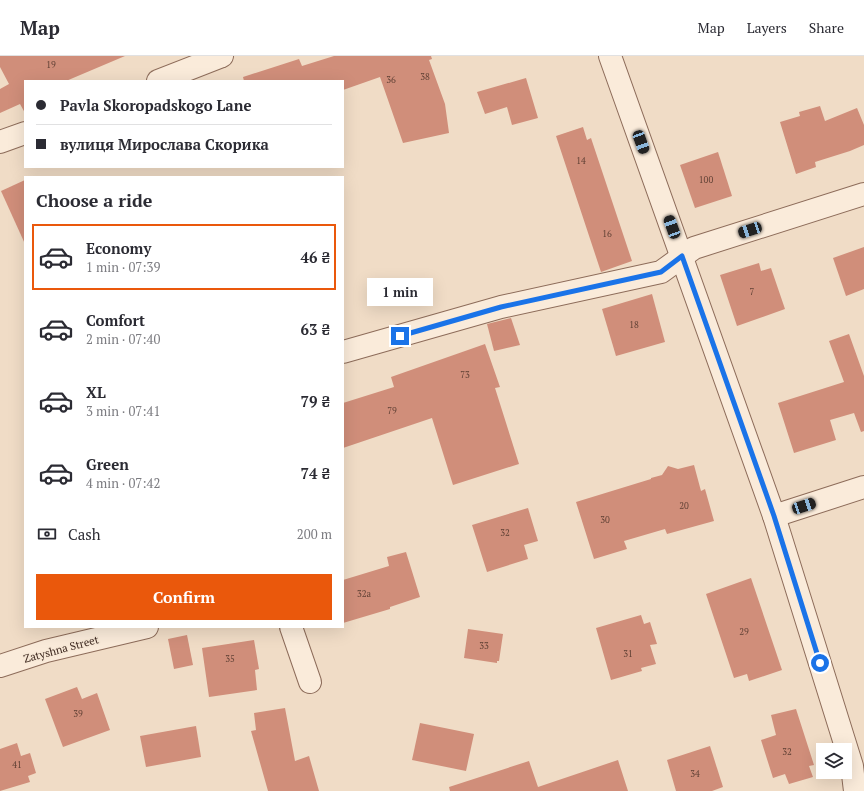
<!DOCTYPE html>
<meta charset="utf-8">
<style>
body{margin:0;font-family:"PT Serif",serif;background:#f7f7f7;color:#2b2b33;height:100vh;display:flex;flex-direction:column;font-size:15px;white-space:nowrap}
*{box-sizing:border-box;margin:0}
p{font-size:13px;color:#7c7c81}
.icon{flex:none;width:22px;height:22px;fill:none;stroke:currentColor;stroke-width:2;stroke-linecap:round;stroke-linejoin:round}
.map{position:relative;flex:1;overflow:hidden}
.side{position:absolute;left:24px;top:120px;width:320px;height:452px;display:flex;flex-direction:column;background:#fff;border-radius:0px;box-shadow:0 4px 16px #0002}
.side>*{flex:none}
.banner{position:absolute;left:24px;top:24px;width:320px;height:88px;border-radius:0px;box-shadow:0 4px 16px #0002;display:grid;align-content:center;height:88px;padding:0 12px;background:#fff}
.buttons{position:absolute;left:816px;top:687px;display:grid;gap:8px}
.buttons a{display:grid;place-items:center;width:36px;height:36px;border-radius:0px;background:#fff;box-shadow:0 4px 16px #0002;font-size:20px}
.end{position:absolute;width:18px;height:18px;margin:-9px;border:5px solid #1a73e8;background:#fff;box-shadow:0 0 0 2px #fff}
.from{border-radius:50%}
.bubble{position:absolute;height:28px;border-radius:0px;background:#fff;box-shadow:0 4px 16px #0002;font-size:13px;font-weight:700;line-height:28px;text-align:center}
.car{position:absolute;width:12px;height:24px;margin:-12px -6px;border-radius:5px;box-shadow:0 0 3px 1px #0007;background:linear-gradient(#222 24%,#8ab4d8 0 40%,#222 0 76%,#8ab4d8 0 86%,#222 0)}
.banner b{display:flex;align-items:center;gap:14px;height:38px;font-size:15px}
.banner b+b{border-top:1px solid #e1e1e2}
.banner i{width:10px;height:10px;background:#2b2b33}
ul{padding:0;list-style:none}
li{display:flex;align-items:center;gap:12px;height:66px;margin:0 8px 6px;padding:0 4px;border:2px solid transparent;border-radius:0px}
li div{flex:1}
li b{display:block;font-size:15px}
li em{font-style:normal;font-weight:700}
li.current{border-color:#ea580c}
li>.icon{width:36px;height:36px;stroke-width:1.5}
h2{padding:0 12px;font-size:18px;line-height:48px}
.pay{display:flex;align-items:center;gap:10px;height:44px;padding:0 12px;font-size:15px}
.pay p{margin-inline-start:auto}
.action{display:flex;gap:8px;margin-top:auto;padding:8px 12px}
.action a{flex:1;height:46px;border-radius:0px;background:#ea580c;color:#fff;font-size:16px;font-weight:700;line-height:46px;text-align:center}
header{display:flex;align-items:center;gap:24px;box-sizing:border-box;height:56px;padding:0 20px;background:#fff;border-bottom:1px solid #e1e1e2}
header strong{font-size:19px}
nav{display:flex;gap:22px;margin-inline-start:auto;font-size:14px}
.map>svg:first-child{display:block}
.building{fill:#d08e7a}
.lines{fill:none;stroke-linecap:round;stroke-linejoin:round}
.street-casing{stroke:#8d6c5a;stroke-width:24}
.street{stroke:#faebda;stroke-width:22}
.route{stroke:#1a73e8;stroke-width:5}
.labels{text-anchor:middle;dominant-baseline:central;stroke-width:3;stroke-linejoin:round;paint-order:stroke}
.number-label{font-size:9px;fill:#624236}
.street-label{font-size:11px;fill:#3d281f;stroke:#f7e8d6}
</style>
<header>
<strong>Map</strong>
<nav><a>Map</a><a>Layers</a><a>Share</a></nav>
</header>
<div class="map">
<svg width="864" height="735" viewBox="0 0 864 735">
<rect width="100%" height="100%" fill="#f0dcc6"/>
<!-- building -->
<g class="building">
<path d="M0 0H125L66 25H25V57L20 48 0 57V33L9 28 0 11Z"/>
<path d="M334 0H431L432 3 429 4 445 48 449 77 403 87 380 21 343 34V25H244L243 21 299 3 302 10Z"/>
<path d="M526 22 538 62 512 69 507 51 485 58 477 36Z"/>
<path d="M820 50 825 65 857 52 864 69V89L850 95 815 106 816 111 796 118 780 66 800 60 799 56Z"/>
<path d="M583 71 587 84 591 82 632 205 601 216 556 80Z"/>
<path d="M718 96 732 140 695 152 680 109Z"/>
<path d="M25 124V188L1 135Z"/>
<path d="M864 191V233L846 240 833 202Z"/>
<path d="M759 207 761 215 771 212 785 253 737 270 720 219Z"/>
<path d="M652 238 665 286 616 300 602 253Z"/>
<path d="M511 262 520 289 494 295 487 268Z"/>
<path d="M849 278 864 320V375L861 376 854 357 830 364 836 384 794 397 778 347 844 326 829 285Z"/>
<path d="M485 288 500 331 495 332 519 408 453 429 432 362 343 392V347L394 331 391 321Z"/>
<path d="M694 409 701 435 705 433 714 465 667 478 665 473 624 485 627 493 594 503 576 446 651 423V422L662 419 668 410 678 413Z"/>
<path d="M528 452 538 485 524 489 528 503 487 516 472 469Z"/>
<path d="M406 496 420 541 390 551V553L343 567V524L389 510 387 501Z"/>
<path d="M751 522 782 614 749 625 747 618 734 622 706 538Z"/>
<path d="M641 559 644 568 650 566 657 588 650 589 656 608 641 612 642 615 611 624 596 572Z"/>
<path d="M468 573 503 578 499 605H497V607L464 602Z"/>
<path d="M187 579 193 609 174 613 168 583Z"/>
<path d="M254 584 259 613 255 614 257 634 209 641 202 592Z"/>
<path d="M77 631 82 643 97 637 110 674 63 691 45 643Z"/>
<path d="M285 652 295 705 309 700 319 735H268L251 675 256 674 254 657Z"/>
<path d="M796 653 814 709 809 710 813 721 789 728 785 718 773 722 761 684 776 679 771 659Z"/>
<path d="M420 667 474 678 466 715 412 704Z"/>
<path d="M196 670 201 701 146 711 140 680Z"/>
<path d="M17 687 21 700 30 697 36 717 28 720 30 726 0 735V693Z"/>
<path d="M710 690 723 731 712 735H676L667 704Z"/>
<path d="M618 704 628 735H450L449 731 529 705 538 731Z"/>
</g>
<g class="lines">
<defs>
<g id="street">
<path d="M610 0 774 460 852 710 855 735"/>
<path d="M158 25 222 0"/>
<path d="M0 86 25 77"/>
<path d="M343 296 501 251 661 216 694 192 864 138"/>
<path d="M774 460 864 431"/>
<path d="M291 571 310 626"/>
<path d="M0 610 46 595 147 571"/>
</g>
</defs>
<!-- street casing -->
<use href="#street" class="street-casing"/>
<!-- street -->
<use href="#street" class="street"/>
</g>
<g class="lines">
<!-- route -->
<path class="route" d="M400 280 501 251 661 216 682 200 774 460 820 607"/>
</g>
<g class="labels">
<!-- number labels -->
<g class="number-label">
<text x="51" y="9">19</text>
<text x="425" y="21">38</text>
<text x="391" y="24">36</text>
<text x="581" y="105">14</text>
<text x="706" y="124">100</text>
<text x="607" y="178">16</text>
<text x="752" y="236">7</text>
<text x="634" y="269">18</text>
<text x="465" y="319">73</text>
<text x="392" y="355">79</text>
<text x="684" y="450">20</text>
<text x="605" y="464">30</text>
<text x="505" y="477">32</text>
<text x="364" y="538">32а</text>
<text x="744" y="576">29</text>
<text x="484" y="590">33</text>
<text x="628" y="598">31</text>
<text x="230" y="603">35</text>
<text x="78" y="658">39</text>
<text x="787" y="696">32</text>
<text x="17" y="709">41</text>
<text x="695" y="718">34</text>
</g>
<!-- street labels -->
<g class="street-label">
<text transform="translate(61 593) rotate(-15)">Zatyshna Street</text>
</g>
</g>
</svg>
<div class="buttons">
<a><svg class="icon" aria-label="layers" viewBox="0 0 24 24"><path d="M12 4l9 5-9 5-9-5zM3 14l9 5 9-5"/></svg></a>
</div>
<i class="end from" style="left:820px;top:607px"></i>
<i class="end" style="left:400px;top:280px"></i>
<div class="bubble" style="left:367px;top:222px;width:66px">1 min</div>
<i class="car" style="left:641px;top:86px;rotate:160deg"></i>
<i class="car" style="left:672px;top:171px;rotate:340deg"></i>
<i class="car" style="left:750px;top:174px;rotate:252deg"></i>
<i class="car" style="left:804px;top:450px;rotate:72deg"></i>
<div class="banner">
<b><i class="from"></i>Pavla Skoropadskogo Lane</b>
<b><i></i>вулиця Мирослава Скорика</b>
</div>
<section class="side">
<h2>Choose a ride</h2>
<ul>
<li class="current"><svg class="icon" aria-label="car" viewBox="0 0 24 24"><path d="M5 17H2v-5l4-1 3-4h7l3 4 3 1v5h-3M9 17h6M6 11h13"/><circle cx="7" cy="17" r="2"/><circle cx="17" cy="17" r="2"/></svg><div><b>Economy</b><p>1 min · 07:39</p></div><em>46 ₴</em></li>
<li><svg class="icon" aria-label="car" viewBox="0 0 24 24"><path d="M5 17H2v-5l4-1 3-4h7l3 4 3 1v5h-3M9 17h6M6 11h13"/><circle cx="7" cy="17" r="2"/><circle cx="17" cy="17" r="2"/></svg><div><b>Comfort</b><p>2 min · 07:40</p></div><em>63 ₴</em></li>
<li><svg class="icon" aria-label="car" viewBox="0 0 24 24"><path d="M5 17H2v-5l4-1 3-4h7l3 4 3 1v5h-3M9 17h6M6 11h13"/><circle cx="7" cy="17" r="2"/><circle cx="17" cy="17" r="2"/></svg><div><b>XL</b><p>3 min · 07:41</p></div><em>79 ₴</em></li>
<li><svg class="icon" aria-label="car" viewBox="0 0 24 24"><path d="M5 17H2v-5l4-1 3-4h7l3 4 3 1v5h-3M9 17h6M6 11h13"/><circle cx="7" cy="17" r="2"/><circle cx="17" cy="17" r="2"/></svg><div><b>Green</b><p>4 min · 07:42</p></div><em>74 ₴</em></li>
</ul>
<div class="pay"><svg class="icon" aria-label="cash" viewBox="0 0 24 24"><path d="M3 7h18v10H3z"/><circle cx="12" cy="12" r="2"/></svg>Cash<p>200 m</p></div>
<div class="action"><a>Confirm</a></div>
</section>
</div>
